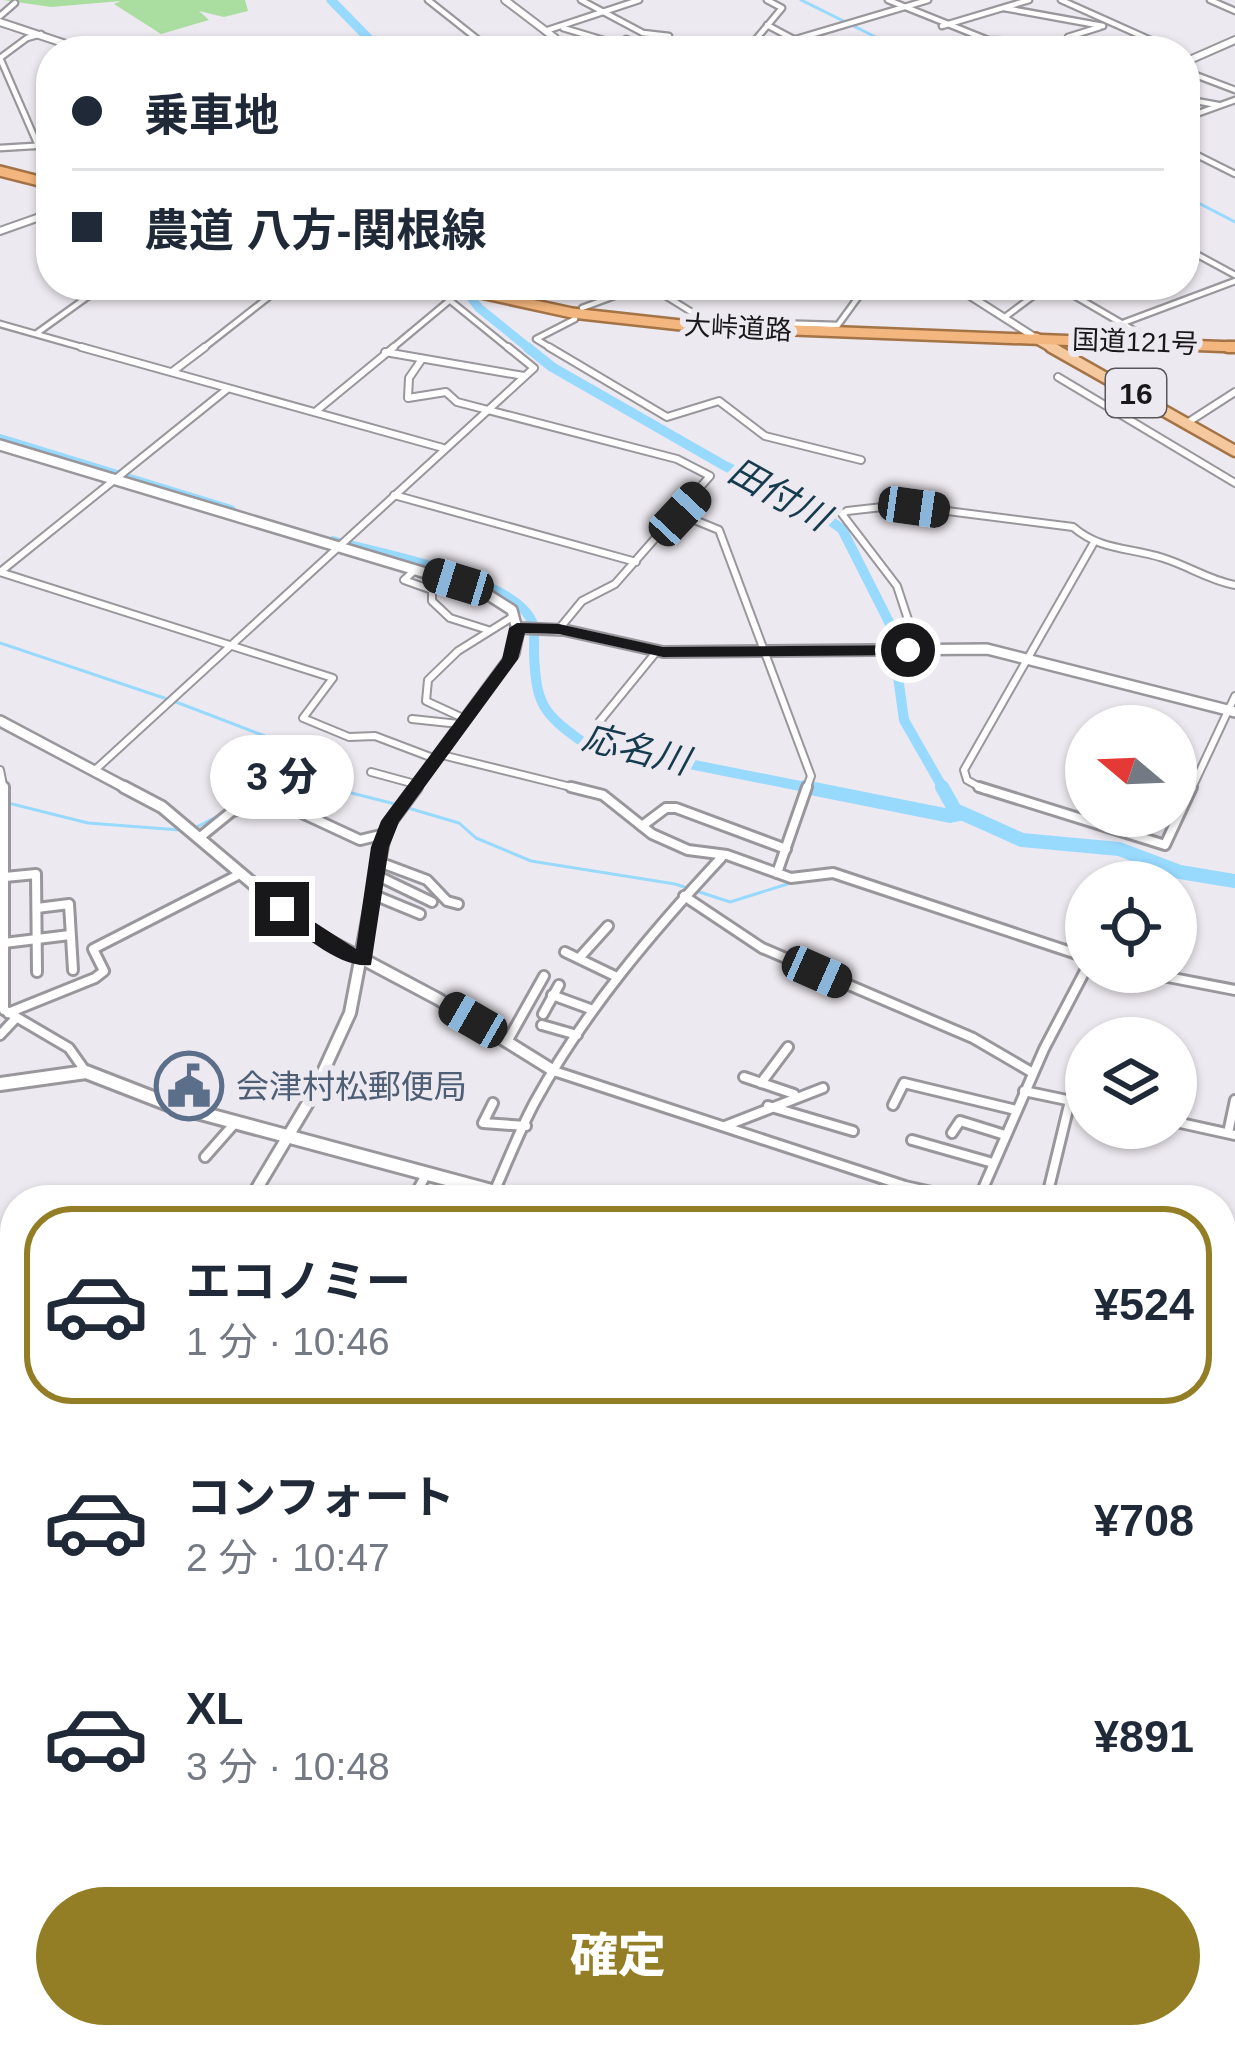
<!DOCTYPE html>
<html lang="ja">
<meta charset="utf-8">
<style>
body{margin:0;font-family:Helvetica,"Noto Sans JP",sans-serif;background:#f6f6f7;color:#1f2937;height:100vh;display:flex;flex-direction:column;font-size:45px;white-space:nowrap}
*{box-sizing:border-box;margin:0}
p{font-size:39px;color:#747a83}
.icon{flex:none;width:66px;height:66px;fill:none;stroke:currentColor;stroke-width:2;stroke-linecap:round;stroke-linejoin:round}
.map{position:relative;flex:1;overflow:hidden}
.drawer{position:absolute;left:0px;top:1185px;width:1236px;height:864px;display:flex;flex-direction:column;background:#fff;border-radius:48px 48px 0 0;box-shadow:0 3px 9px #0004}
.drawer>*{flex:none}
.banner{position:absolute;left:36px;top:36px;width:1164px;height:264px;border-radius:48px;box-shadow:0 3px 9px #0004;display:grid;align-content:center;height:264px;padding:0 36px;background:#fff}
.needle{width:78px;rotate:289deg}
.controls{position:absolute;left:1065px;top:705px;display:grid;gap:24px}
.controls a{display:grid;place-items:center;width:132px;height:132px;border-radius:50%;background:#fff;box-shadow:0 3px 9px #0004;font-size:60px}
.end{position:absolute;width:54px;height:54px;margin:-27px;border:15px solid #181719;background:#fff;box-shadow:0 0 0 6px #fff}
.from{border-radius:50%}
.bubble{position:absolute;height:84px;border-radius:42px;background:#fff;box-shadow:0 3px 9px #0004;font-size:39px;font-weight:800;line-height:84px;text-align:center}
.car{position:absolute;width:36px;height:72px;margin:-36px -18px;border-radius:15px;box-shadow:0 0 9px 3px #0007;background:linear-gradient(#222 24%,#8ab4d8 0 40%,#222 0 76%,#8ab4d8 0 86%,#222 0)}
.banner b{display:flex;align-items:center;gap:42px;height:114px;font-size:45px}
.banner b+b{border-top:3px solid #e0e1e3}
.banner i{width:30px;height:30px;background:#1f2937}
ul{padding:21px 0 0;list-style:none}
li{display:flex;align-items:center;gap:36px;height:198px;margin:0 24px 18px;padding:0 12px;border:6px solid transparent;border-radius:48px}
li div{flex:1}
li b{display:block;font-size:45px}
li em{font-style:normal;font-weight:800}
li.current{border-color:#937e25}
li>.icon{width:108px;height:108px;stroke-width:1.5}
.cta{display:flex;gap:24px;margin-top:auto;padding:24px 36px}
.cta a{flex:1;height:138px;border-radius:72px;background:#937e25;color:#fff;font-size:48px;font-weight:800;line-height:138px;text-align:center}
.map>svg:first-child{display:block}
.green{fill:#a9dea0}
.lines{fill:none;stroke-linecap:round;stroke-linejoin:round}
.stream-far1{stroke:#98d9fe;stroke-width:3}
.stream{stroke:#98d9fe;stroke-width:4.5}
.river-far2{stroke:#98d9fe;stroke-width:9}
.river-far1{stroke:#98d9fe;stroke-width:10}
.river{stroke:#98d9fe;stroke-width:14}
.minor-far3-casing{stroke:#99969c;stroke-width:9}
.minor-far2-casing{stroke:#99969c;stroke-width:10}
.minor-far1-casing{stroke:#99969c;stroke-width:14}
.minor-casing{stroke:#99969c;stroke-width:15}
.tertiary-far3-casing{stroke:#99969c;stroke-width:10}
.tertiary-far2-casing{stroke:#99969c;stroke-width:14}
.tertiary-far1-casing{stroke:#99969c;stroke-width:16}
.tertiary-casing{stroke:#99969c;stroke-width:20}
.secondary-far1-casing{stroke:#99969c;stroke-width:18}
.secondary-casing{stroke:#99969c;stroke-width:21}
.primary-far1-casing{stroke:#a47346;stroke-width:14}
.primary-casing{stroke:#a47346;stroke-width:15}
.trunk-far1-casing{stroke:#a47346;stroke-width:14}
.trunk-casing{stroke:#a47346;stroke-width:15}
.minor-far3{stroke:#fff;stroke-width:4.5}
.minor-far2{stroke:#fff;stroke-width:6}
.minor-far1{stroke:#fff;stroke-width:8}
.minor{stroke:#fff;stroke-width:9}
.tertiary-far3{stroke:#fff;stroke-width:6}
.tertiary-far2{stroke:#fff;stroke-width:9}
.tertiary-far1{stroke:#fff;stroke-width:10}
.tertiary{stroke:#fff;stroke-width:14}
.secondary-far1{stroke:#fff;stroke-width:12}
.secondary{stroke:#fff;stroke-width:15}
.primary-far1{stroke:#f6c89e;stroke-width:9}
.primary{stroke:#f6c89e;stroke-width:10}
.trunk-far1{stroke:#f3b67e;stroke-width:9}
.trunk{stroke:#f3b67e;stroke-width:10}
.route{fill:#181719}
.labels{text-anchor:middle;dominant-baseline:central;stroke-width:12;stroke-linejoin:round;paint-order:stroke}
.far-street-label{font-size:27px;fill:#181719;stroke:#ede9f0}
.shield{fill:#ede9f0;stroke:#58565a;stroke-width:3}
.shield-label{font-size:30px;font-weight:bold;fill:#181719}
.service-label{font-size:33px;fill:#4e5e75;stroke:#ede9f0;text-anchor:start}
.water-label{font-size:36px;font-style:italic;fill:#163b4e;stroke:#ede9f0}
</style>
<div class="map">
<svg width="1235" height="2049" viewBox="0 0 1235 2049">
<rect width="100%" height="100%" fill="#ede9f0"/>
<!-- green -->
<path class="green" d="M3 0H245L248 11 224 17 199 11 209 20 161 34 114 4 121 1 51 7Z"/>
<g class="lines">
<!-- stream-far1 -->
<g class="stream-far1">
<path d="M801 0 904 51"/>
<path d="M1185 196 1235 222"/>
<path d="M0 643 167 699"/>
<path d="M176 702 296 748"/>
<path d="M297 748 302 773 312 783 399 805"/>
<path d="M272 796 298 778 297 748"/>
<path d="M0 801 88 823 180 830"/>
<path d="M408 808 459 823 476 838 531 861 675 884 730 902 797 881"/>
<path d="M195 828 229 810"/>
<path d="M938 912 1086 962"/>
<path d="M1117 972 1235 994"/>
</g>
<!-- stream -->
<path class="stream" d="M0 1534 15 1538"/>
<!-- river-far2 -->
<g class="river-far2">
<path d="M331 0 381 51"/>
<path d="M461 285 479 308 531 350"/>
</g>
<!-- river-far1 -->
<g class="river-far1">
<path d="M527 347 552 367 725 466 809 506 842 529 891 626 904 720 944 790"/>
<path d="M0 439 231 510"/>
<path d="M333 541C377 553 521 579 533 625 535 633 534 644 534 653 536 704 542 713 584 743L820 790"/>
</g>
<!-- river -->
<g class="river">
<path d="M805 787 950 816 960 814"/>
<path d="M942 787 955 810 1022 840 1119 849 1180 872 1235 881"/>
</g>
<defs>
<g id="minor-far3">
<path d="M428 0 481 42 491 41 503 51"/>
<path d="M581 0 643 33 669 36 665 47 680 51"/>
<path d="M888 0 988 40 1090 43 1125 51"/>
<path d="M1061 0 1155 42 1141 51"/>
<path d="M1210 0 1235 11"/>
<path d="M1004 8 1103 26"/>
<path d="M0 16 15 3"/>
<path d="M767 25 816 51"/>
<path d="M942 26 1029 0"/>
<path d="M563 28 610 42 616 47 610 51"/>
<path d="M545 31 639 0"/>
<path d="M1068 37 1100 27"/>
<path d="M626 39 656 48"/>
<path d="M560 46 592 51"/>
<path d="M155 51 156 42"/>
<path d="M746 51 782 8 767 0"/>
<path d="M756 51 928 0"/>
<path d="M1185 71 1235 90"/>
<path d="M1185 99 1218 105"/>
<path d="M1185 118 1235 100"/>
<path d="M37 143 0 58 27 38 41 34"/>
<path d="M0 148 51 145"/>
<path d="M1185 149 1235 174"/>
<path d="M1185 248 1235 275"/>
<path d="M431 285 511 350"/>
<path d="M648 285 706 321 838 325 867 285"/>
<path d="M1056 285 1140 334 1143 341"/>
<path d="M582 308 644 285"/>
<path d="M1005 317 1048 285"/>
<path d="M1123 323 1235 281"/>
<path d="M0 324 92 350"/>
<path d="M37 333 104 285"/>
<path d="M201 350 284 285"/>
<path d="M390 350 450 300"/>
<path d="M554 350 536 339 575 319"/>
</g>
<g id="minor-far2">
<path d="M81 347 443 448"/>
<path d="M549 347 667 417 719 401 765 436 861 460"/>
<path d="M385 352 524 376"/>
<path d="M422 359 409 378 408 398 446 392 457 402 677 459 710 476 615 584 582 601 559 629"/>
<path d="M172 372 205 347"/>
<path d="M1058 377 1235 483"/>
<path d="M315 412 394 347"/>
<path d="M1187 423 1235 392"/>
<path d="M394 495 636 562"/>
<path d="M680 514 719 530 811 776 806 790"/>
<path d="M415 570 404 580 432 590V601L450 618 488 630"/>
<path d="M0 572 333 678 303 718 349 737 375 736 433 758"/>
<path d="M0 572 226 390"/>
<path d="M918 650 897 586 842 514 847 511 900 505 1073 527C1101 551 1129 547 1163 558 1189 566 1208 580 1235 585"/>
<path d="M463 718 426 701 428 680 458 651 514 616"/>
<path d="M412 719 459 724"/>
<path d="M614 734 599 722 657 651"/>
<path d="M438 754 583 790"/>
<path d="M0 770 4 790"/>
<path d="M95 770 534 368 508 347"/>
<path d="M371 772 415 784"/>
<path d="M985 790 967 780 964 770 1093 544"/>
<path d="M1191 790 1235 696"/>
</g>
<g id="minor-far1">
<path d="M4 787V1010"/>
<path d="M571 787 603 795 652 834 688 850 727 855 791 878 833 873 1086 957"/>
<path d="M979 787 1165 845 1192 787"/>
<path d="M304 814 360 840 385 834"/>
<path d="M642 826 666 808H676L786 849"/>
<path d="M199 838 231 812 269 799"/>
<path d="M379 862 427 880 447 901 458 904"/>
<path d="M777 873 807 787"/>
<path d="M376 875 432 902"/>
<path d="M5 877 36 874 37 972"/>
<path d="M374 895 420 914"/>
<path d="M684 896 762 948 973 1038 1033 1073"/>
<path d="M37 908 69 904 73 970"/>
<path d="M4 943 70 935"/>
<path d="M565 952 617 977"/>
<path d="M581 956 608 926"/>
<path d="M1142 972 1235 990"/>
<path d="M552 995 593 1010"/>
<path d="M6 1011 69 1048 86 1072"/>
<path d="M8 1013 95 978 104 971 93 949 238 875"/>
<path d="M543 1014 559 985"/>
<path d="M542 1025 577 1035"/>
<path d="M0 1035 16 1018"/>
<path d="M508 1040 544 976"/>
<path d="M554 1071 905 1186 967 1200"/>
<path d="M744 1077 794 1094"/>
<path d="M761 1083 788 1047"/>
<path d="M1024 1091 1086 1104"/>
<path d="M493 1103 483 1123 526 1126"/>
<path d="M893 1105 904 1083 1016 1110"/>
<path d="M768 1106 853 1131"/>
<path d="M1176 1122 1235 1135"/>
<path d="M725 1126 823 1088"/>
<path d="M952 1133 960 1121 1005 1135"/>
<path d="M1228 1133 1235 1100"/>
<path d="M912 1140 993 1163"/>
<path d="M205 1157 235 1123"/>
<path d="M494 1192C508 1161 520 1129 536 1100 585 1011 652 932 721 858"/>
<path d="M412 1200 426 1175"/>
<path d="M443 1200 453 1181"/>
<path d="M978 1200 1044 1049 1086 969"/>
<path d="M1046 1200 1070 1101"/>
<path d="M1221 1255 1235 1258"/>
<path d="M1221 1309 1235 1313"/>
<path d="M0 1325 15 1329"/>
</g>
<g id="minor">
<path d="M1221 1450 1235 1452"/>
<path d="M0 1525 15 1530"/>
<path d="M1221 1542 1235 1545"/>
<path d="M1221 1596 1235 1599"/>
<path d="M0 1793 15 1798"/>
<path d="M1221 1926 1235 1929"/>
<path d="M0 2009 15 2016"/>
<path d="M52 2034 83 2049"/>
<path d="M345 2049 348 2034"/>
<path d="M618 2049 620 2034"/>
<path d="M1226 2049 1235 2011"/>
</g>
<g id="tertiary-far3">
<path d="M505 0 555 38 562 51"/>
<path d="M0 22 87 51"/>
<path d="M1185 62 1235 40"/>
<path d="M0 231 51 213"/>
<path d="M953 285 1036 338"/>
</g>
<g id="tertiary-far2">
<path d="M0 445 479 589 512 610 518 633 514 653 413 790"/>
<path d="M517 628 564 630 663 652 987 649 1235 712"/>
<path d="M0 721 130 790"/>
</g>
<g id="tertiary-far1">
<path d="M124 787 162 807 308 930 438 999 554 1071"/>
<path d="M250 1200 312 1096 350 1013 383 841 390 822 416 787"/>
</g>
<g id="tertiary">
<path d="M1221 1659 1235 1661"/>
<path d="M0 1743 15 1710"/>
<path d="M1099 2034 1177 2049"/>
</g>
<path id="secondary-far1" d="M0 1084 86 1072 171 1105 525 1200"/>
<path id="secondary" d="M1221 1369 1235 1372"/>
<path id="primary-far1" d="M1036 338 1057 350"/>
<path id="primary" d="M1051 347 1235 451"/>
<g id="trunk-far1">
<path d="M0 171 51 184"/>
<path d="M444 285 572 313 690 326 1235 347"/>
</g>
<path id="trunk" d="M1228 347H1235"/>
</defs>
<!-- minor-far3 casing -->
<use href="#minor-far3" class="minor-far3-casing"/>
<!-- minor-far2 casing -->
<use href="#minor-far2" class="minor-far2-casing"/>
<!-- minor-far1 casing -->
<use href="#minor-far1" class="minor-far1-casing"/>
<!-- minor casing -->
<use href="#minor" class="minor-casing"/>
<!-- tertiary-far3 casing -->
<use href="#tertiary-far3" class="tertiary-far3-casing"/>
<!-- tertiary-far2 casing -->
<use href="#tertiary-far2" class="tertiary-far2-casing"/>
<!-- tertiary-far1 casing -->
<use href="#tertiary-far1" class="tertiary-far1-casing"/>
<!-- tertiary casing -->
<use href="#tertiary" class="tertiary-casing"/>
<!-- secondary-far1 casing -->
<use href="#secondary-far1" class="secondary-far1-casing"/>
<!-- secondary casing -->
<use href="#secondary" class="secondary-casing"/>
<!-- primary-far1 casing -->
<use href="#primary-far1" class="primary-far1-casing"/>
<!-- primary casing -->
<use href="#primary" class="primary-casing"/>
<!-- trunk-far1 casing -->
<use href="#trunk-far1" class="trunk-far1-casing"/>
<!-- trunk casing -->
<use href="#trunk" class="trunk-casing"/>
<!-- minor-far3 -->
<use href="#minor-far3" class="minor-far3"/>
<!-- minor-far2 -->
<use href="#minor-far2" class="minor-far2"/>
<!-- minor-far1 -->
<use href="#minor-far1" class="minor-far1"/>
<!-- minor -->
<use href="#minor" class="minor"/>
<!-- tertiary-far3 -->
<use href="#tertiary-far3" class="tertiary-far3"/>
<!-- tertiary-far2 -->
<use href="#tertiary-far2" class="tertiary-far2"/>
<!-- tertiary-far1 -->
<use href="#tertiary-far1" class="tertiary-far1"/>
<!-- tertiary -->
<use href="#tertiary" class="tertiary"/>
<!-- secondary-far1 -->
<use href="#secondary-far1" class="secondary-far1"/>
<!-- secondary -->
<use href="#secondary" class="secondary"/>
<!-- primary-far1 -->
<use href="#primary-far1" class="primary-far1"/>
<!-- primary -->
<use href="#primary" class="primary"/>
<!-- trunk-far1 -->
<use href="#trunk-far1" class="trunk-far1"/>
<!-- trunk -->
<use href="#trunk" class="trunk"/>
</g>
<!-- route -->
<path class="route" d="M517 623 559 624 663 647 908 645 916 650 908 655 663 657 559 634 525 633 518 659 399 822 389 847 371 965C339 969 300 932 275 914V905H288L356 949 371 847 381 821 502 659 509 628Z"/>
<!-- icons -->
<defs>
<symbol id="civic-ring" viewBox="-11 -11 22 22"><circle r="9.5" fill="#ede9f0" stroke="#5c6f8a" stroke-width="1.5"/><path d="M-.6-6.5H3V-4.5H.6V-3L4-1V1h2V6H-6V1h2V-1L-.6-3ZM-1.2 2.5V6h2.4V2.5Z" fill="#5c6f8a"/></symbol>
</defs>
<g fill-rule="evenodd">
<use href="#civic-ring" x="151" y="1048" width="76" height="76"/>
</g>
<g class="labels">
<!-- far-street labels -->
<g class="far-street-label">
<text transform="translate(738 328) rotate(3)">大峠道路</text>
<text transform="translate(1135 342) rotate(2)">国道121号</text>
</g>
<!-- shield labels -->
<rect class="shield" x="1106" y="369" width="60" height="48" rx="9"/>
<g class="shield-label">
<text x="1136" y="393">16</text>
</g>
<!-- service labels -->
<g class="service-label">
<text x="236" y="1086">会津村松郵便局</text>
</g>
<!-- water labels -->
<g class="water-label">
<text transform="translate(779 494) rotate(29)">田付川</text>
<text transform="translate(636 749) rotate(14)">応名川</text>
</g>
</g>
</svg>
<div class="controls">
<a><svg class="needle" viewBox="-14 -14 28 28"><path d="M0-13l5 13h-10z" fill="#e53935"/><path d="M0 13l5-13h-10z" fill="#747a83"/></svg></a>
<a><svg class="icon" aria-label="locate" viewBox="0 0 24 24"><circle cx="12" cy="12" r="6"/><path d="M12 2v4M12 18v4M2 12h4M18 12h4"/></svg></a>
<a><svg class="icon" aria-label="layers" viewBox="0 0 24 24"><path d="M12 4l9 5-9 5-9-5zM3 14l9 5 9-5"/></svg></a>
</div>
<i class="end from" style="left:908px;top:650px"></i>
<i class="end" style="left:282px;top:909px"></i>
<div class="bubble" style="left:210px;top:735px;width:144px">3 分</div>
<i class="car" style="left:914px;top:507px;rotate:98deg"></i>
<i class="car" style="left:680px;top:514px;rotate:43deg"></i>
<i class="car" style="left:458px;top:582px;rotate:287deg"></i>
<i class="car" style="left:817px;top:972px;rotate:114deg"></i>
<i class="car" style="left:473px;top:1020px;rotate:300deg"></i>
<div class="banner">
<b><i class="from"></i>乗車地</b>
<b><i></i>農道 八方-関根線</b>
</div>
<section class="drawer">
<ul>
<li class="current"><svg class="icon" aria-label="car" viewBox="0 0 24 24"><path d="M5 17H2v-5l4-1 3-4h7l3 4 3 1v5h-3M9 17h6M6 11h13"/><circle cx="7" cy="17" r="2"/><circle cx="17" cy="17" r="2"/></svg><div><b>エコノミー</b><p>1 分 · 10:46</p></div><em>¥524</em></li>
<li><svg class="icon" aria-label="car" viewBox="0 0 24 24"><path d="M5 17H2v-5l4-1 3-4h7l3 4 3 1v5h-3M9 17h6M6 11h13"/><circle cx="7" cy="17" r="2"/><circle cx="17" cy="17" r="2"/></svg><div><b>コンフォート</b><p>2 分 · 10:47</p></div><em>¥708</em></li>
<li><svg class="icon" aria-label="car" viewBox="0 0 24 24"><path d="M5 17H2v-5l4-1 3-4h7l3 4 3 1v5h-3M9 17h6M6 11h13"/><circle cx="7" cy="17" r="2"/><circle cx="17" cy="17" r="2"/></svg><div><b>XL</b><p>3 分 · 10:48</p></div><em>¥891</em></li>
</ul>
<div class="cta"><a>確定</a></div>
</section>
</div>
